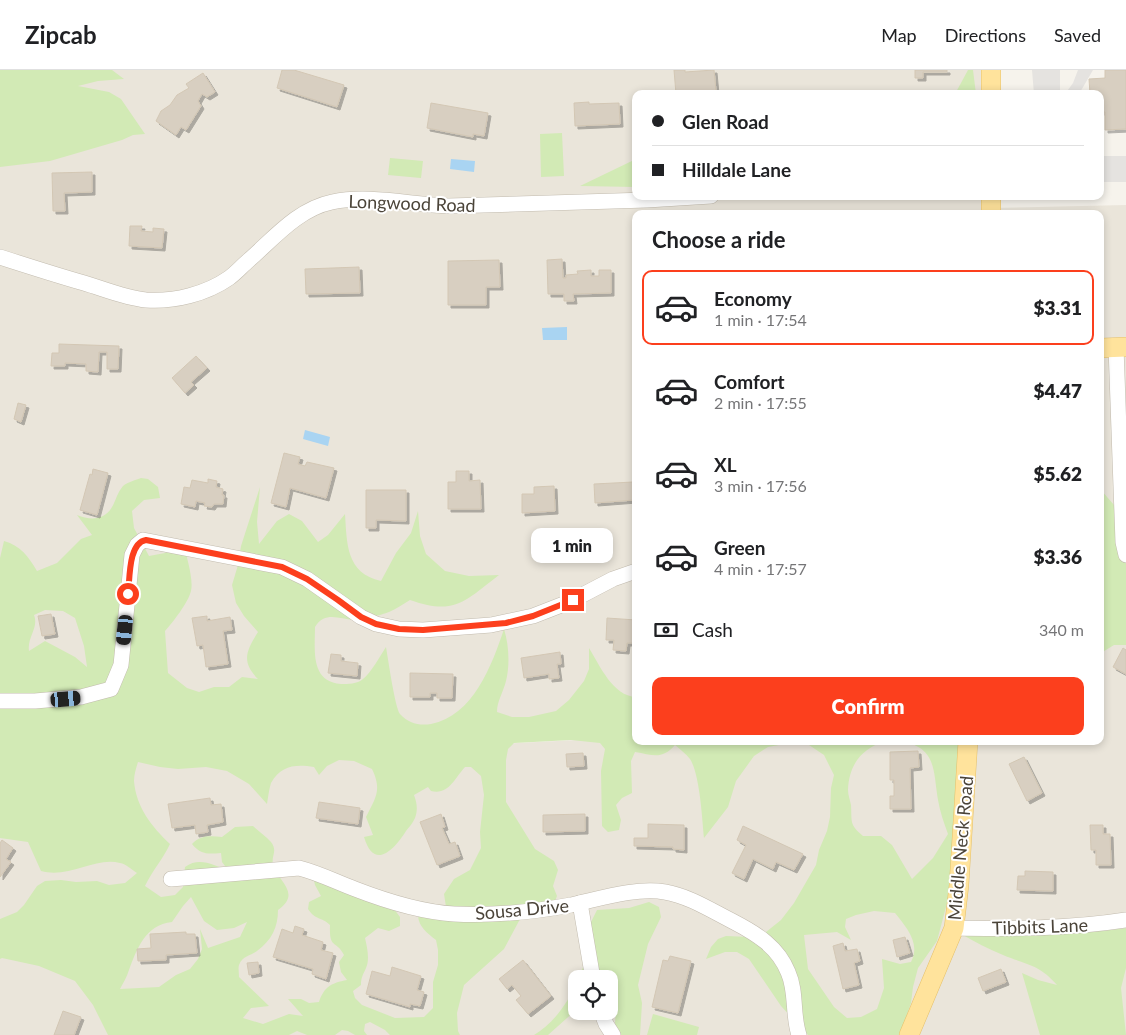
<!DOCTYPE html>
<meta charset="utf-8">
<style>
body{margin:0;font-family:Lato,sans-serif;background:#f6f6f6;color:#202124;height:100vh;display:flex;flex-direction:column;font-size:19px;white-space:nowrap}
*{box-sizing:border-box;margin:0}
p{font-size:16px;color:#757577}
.icon{flex:none;width:28px;height:28px;fill:none;stroke:currentColor;stroke-width:2;stroke-linecap:round;stroke-linejoin:round}
.map{position:relative;flex:1;overflow:hidden}
.sheet{position:absolute;left:632px;top:140px;width:472px;height:535px;display:flex;flex-direction:column;background:#fff;border-radius:10px;box-shadow:0 2px 8px #0003}
.sheet>*{flex:none}
.top-card{position:absolute;left:632px;top:20px;width:472px;height:110px;border-radius:10px;box-shadow:0 2px 8px #0003;display:grid;align-content:center;height:110px;padding:0 20px;background:#fff}
.controls{position:absolute;left:568px;top:900px;display:grid;gap:10px}
.controls a{display:grid;place-items:center;width:50px;height:50px;border-radius:10px;background:#fff;box-shadow:0 2px 8px #0003;font-size:25px}
.end{position:absolute;width:22px;height:22px;margin:-11px;border:6px solid #fc3f1d;background:#fff;box-shadow:0 0 0 2px #fff}
.from{border-radius:50%}
.bubble{position:absolute;height:35px;border-radius:10px;background:#fff;box-shadow:0 2px 8px #0003;font-size:16px;font-weight:800;line-height:35px;text-align:center}
.car{position:absolute;width:15px;height:30px;margin:-15px -8px;border-radius:6px;box-shadow:0 0 4px 1px #0007;background:linear-gradient(#222 24%,#8ab4d8 0 40%,#222 0 76%,#8ab4d8 0 86%,#222 0)}
.top-card b{display:flex;align-items:center;gap:18px;height:48px;font-size:19px}
.top-card b+b{border-top:1px solid #e0e0e0}
.top-card i{width:12px;height:12px;background:#202124}
ul{padding:0;list-style:none}
li{display:flex;align-items:center;gap:15px;height:75px;margin:0 10px 8px;padding:0 10px;border:2px solid transparent;border-radius:10px}
li div{flex:1}
li b{display:block;font-size:19px}
li em{font-style:normal;font-weight:800}
li.active{border-color:#fc3f1d}
li>.icon{width:45px;height:45px;stroke-width:1.5}
h2{padding:0 20px;font-size:22px;line-height:60px}
.pay{display:flex;align-items:center;gap:12px;height:55px;padding:0 20px;font-size:19px}
.pay p{margin-inline-start:auto}
.cta{display:flex;gap:10px;margin-top:auto;padding:10px 20px}
.cta a{flex:1;height:58px;border-radius:10px;background:#fc3f1d;color:#fff;font-size:20px;font-weight:800;line-height:58px;text-align:center}
header{display:flex;align-items:center;gap:30px;box-sizing:border-box;height:70px;padding:0 25px;background:#fff;border-bottom:1px solid #e0e0e0}
header strong{font-size:24px}
nav{display:flex;gap:28px;margin-inline-start:auto;font-size:18px}
.map>svg:first-child{display:block}
.residential{fill:#eae5da;fill-rule:evenodd}
.green{fill:#d2eab5;fill-rule:evenodd}
.parking{fill:#e5e3e0}
.water{fill:#a9d4f2}
.building{fill:#d8cfc1;stroke:#d3c7b4;filter:url(#shadow)}
.lines{fill:none;stroke-linecap:round;stroke-linejoin:round}
.minor-casing{stroke:#c2bbae;stroke-width:16}
.major-casing{stroke:#e6c16a;stroke-width:20}
.minor{stroke:#fff;stroke-width:15}
.major{stroke:#ffe39c;stroke-width:19}
.route{stroke:#fc3f1d;stroke-width:6}
.labels{text-anchor:middle;dominant-baseline:central;stroke-width:4;stroke-linejoin:round;paint-order:stroke}
.street-label{font-size:18px;fill:#4b4439;stroke:#fff}
</style>
<header>
<strong>Zipcab</strong>
<nav><a>Map</a><a>Directions</a><a>Saved</a></nav>
</header>
<div class="map">
<svg width="1126" height="965" viewBox="0 0 1126 965">
<defs>
<filter id="shadow"><feDropShadow dx="3" dy="3" stdDeviation="0" flood-color="#0004"/></filter>
</defs>
<rect width="100%" height="100%" fill="#f6f3ec"/>
<!-- residential -->
<path class="residential" d="M0 0H991V24H636V126H991V138L1126 135V965H0V680L143 692 636 667V671H1101V144H636V655L395 659 0 631ZM576 909H609V941H576Z"/>
<!-- green -->
<g class="green">
<path d="M0 0H112L124 9 98 11 78 16 109 22 121 29 145 64 133 65 122 70 50 91 0 97Z"/>
<path d="M968 0H973L976 24H955Z"/>
<path d="M562 63 564 106 541 107 540 64Z"/>
<path d="M390 88 423 91 421 108 388 105Z"/>
<path d="M636 89V117L580 116Z"/>
<path d="M141 408 148 409 158 417 160 428 144 430 132 441 134 458 149 486 165 483 183 470C185 483 194 508 191 521 188 533 173 552 165 561L168 603 187 618 199 622 214 617H229L242 607 258 609C241 592 246 581 258 562L244 546 236 533 232 515 238 495 241 476 260 417 257 452 259 474 277 451 289 444 302 451 318 472 328 465 345 444C347 474 346 503 381 511L396 483 411 463 418 441 420 466 426 484 445 501 469 506 499 505C465 531 455 546 410 530 403 534 396 539 389 542 382 545 361 550 354 550 339 549 325 541 315 557 315 580 310 612 341 614 348 614 357 614 363 609 371 603 380 586 386 577 388 588 395 638 400 644 408 653 419 656 431 654 473 646 492 595 504 559 509 575 510 595 506 611 503 623 497 631 497 642L512 647H529L556 641 569 630 584 611 589 599V578C600 596 613 626 636 627V671H886C862 678 849 694 848 720 848 725 850 730 851 735 852 752 849 754 863 766H881L892 775 912 809 933 788 948 764C944 753 940 742 938 730 933 700 937 677 900 671H961L951 818 937 871 918 898 913 917 911 933 900 965H808L781 936 749 889 737 882H725L706 889 711 877 718 869 726 866 750 867 766 862 781 850 794 833 816 795 819 780 827 761 830 747 831 718 834 705 824 685 809 675 790 673 768 677 754 686 736 711 728 737 704 768C702 748 700 705 690 689 686 684 680 679 675 675 662 690 653 685 635 682L631 691 632 723 622 728 616 735 621 750 619 760 608 762 602 756 601 701 605 679 600 673 571 670 514 673 508 679 506 690V732L535 779 554 791 558 800 553 816 557 826 555 831 527 836 504 879 464 915 457 943 458 961 460 965H390L385 960 370 952 365 954 364 961 367 965H355L348 961 342 960 335 965H307L297 961 289 965H108L93 935 75 911 39 896 2 888 0 889V849L17 842 24 835 37 816 45 811 61 810 76 812 97 811 109 815 125 813 137 803C132 800 126 794 120 793 96 786 69 809 41 801L28 772 0 768V488L4 471C21 476 28 486 37 501L57 493 81 469 92 465 77 445C90 450 104 451 112 437 116 430 117 423 123 416 128 412 136 410 141 408ZM45 540 63 541 75 548 84 576 87 597 75 587 45 571 29 581C27 567 39 558 34 545ZM339 690 354 691 372 699C382 720 376 727 366 747L373 765 364 767C374 801 394 780 406 761 409 757 413 753 415 748 418 740 417 733 414 725L428 717 431 721C449 725 454 709 465 697H471L481 706 484 725 480 762 481 778 470 800 454 809 444 824 446 837 418 846C419 857 427 863 436 870L438 880V895L433 912V938L424 947 395 948 362 935 355 928 353 921 361 915C361 907 363 905 366 898 370 889 367 877 365 868L378 858 389 861 400 856V847L394 839C388 837 376 836 371 832 354 820 344 804 322 800L313 806 315 815 321 826 309 832 308 839C316 851 321 846 330 855 329 880 336 869 344 885L339 892 341 902 347 910C331 913 324 917 319 932L309 933 301 929H288L303 946 289 944 263 954 243 948 251 938 269 936 239 907C239 903 238 898 239 895 243 885 251 886 257 881 272 870 278 857 278 840 302 823 278 812 273 794 271 786 278 781 271 772 266 766 258 761 253 756L235 757 222 767C210 766 201 765 192 774 201 785 208 784 221 783L222 792 228 800C214 796 200 786 185 797L183 817 175 825 161 827 145 816C152 801 163 789 170 774 152 757 136 737 134 711 134 705 136 698 138 692L160 697 178 699 206 697 227 701 249 714 267 734C268 728 269 719 271 713 281 695 296 694 314 697L319 705 327 696ZM191 827 204 851 217 860 234 858 247 852 240 867 208 878 200 859 202 879 198 889 190 899 176 905 159 917 120 919C123 913 127 907 129 900 137 879 145 855 172 852L183 836ZM874 841 895 843C906 857 921 873 911 892L900 894 882 889 884 918 877 939 861 947 847 948 834 937 808 899 804 865 837 862 851 870 845 857 846 849 856 845Z"/>
<path d="M1101 420 1114 435 1126 444V575H1114L1101 583Z"/>
<path d="M649 832 659 837 661 847 648 874 638 915 642 933 640 965H614C616 942 618 922 610 900L606 909H578L586 890 590 854 597 840 629 838Z"/>
<path d="M1126 858V898L1121 918 1126 965H1040L1022 903 1038 910 1057 915C1039 894 1027 895 1003 885 988 879 975 872 961 864L1102 861Z"/>
<path d="M576 913V940L548 965H534C553 954 568 933 576 913Z"/>
<path d="M653 944 699 957 697 965H647Z"/>
</g>
<!-- parking -->
<g class="parking">
<path d="M1032 0H1060V23L1034 24Z"/>
<path d="M1078 0H1093L1079 24H1065L1073 13Z"/>
<rect x="1101" y="86" width="25" height="26"/>
</g>
<!-- water -->
<g class="water">
<path d="M451 89 475 91 474 102 450 99Z"/>
<path d="M567 257V270H543L542 258Z"/>
<path d="M305 360 330 367 328 376 303 369Z"/>
</g>
<!-- building -->
<g class="building">
<path d="M282 0H294L344 15 337 37 277 18Z"/>
<path d="M674 0H685V2L714 0 716 21 676 24Z"/>
<path d="M915 0H947V2H923V8H915Z"/>
<path d="M1105 0H1126V59L1105 60V42H1101V24H1090L1089 9 1105 8Z"/>
<path d="M203 3 215 22 207 27 202 24 198 31 201 36 186 60 181 57 176 65 156 51 161 41 170 35 177 25 189 18 186 14Z"/>
<path d="M589 32V34L619 33 620 54 575 56 574 33Z"/>
<path d="M431 33 488 43 484 66 473 64V67L427 58Z"/>
<path d="M92 102V122L64 123 65 141H53L52 103Z"/>
<path d="M130 156H142L141 161 153 162V158L164 159 162 178 129 176Z"/>
<path d="M562 189 563 208H566V205L578 204 577 201 591 200V206H599V200H611V223L573 224 574 231H564V224H548L547 190Z"/>
<path d="M499 190 500 217H486V235H448V191Z"/>
<path d="M359 197 360 223 306 224 305 199Z"/>
<path d="M59 274 119 276 118 299H107V282H99L98 302 86 301V294L65 293V296H51L52 283H59Z"/>
<path d="M196 286 207 298 191 312 194 315 185 323 172 308Z"/>
<path d="M18 333 26 335 21 352 14 349Z"/>
<path d="M284 383 300 387 298 394 305 396 307 392 334 398 326 428 290 418 286 437 271 433Z"/>
<path d="M93 399 108 403 97 445 80 440 90 404 92 405Z"/>
<path d="M456 401H469V411L480 410 481 439H448V412H456Z"/>
<path d="M208 409 217 411 216 417 223 419 222 425H224L223 434H214L212 437 204 436 205 433 196 431 195 437 181 434 184 417 190 418 192 410 208 413Z"/>
<path d="M633 412 634 430 595 433 594 414Z"/>
<path d="M554 416 555 441 522 443V424H534V417Z"/>
<path d="M366 420H406V451L376 450V458H366Z"/>
<path d="M51 544 55 564 42 566 38 546Z"/>
<path d="M207 546V551L230 547 232 560 223 561 228 594 206 597 203 575 197 576 192 548Z"/>
<path d="M607 548 636 550V573H627L626 581 613 580 614 570H606Z"/>
<path d="M1123 578 1126 580V604L1113 597Z"/>
<path d="M560 582 561 594H557L559 608 549 609V604L524 608 521 588Z"/>
<path d="M331 584 341 585V591L358 593 357 606 328 603Z"/>
<path d="M410 603 453 604 452 628H437V623H430V627H410Z"/>
<path d="M918 681 919 697 910 698 911 739H890V726H894V710H890V682Z"/>
<path d="M583 683 584 696 567 697 566 684Z"/>
<path d="M1024 687 1042 723 1027 731 1009 694Z"/>
<path d="M210 728 211 735 221 734 223 752 207 755 208 762 196 764 195 755 172 758 168 734Z"/>
<path d="M319 732 360 738 358 754 316 748Z"/>
<path d="M441 744 445 757 442 758 449 774 455 772 460 786 437 795 420 752Z"/>
<path d="M585 744V761L543 762V745Z"/>
<path d="M648 754 684 755V780L673 779V777L634 776V768H648Z"/>
<path d="M1090 755H1103V764H1110L1111 795H1096V780H1091Z"/>
<path d="M743 756 803 784 794 800 776 792 773 799 753 789 744 809 732 803 746 775 737 770Z"/>
<path d="M2 770 13 778 6 789 11 792 0 807V773Z"/>
<path d="M1025 801 1053 802V821L1017 820 1018 806H1025Z"/>
<path d="M295 856 304 859 302 865 323 872 321 880 333 883 326 909 312 904 313 899 273 887 282 859 293 863Z"/>
<path d="M186 862V864H195L197 883 166 885V890L138 891 137 879 151 878 150 864Z"/>
<path d="M905 867 910 883 897 887 893 870Z"/>
<path d="M843 873 845 881 857 879 860 891 854 893 859 915 843 919 833 876Z"/>
<path d="M670 886 691 891 678 943 652 937 663 890 668 891Z"/>
<path d="M523 890 551 926 528 944 516 930 521 926 512 915 507 919 499 909Z"/>
<path d="M258 892 259 903 249 905 247 893Z"/>
<path d="M392 897 421 906 417 920 424 922 420 936 410 934V937L366 924 372 901 390 906Z"/>
<path d="M1001 899 1006 912 983 921 978 908Z"/>
<path d="M63 941 81 947 74 965H54Z"/>
</g>
<g class="lines">
<defs>
<g id="minor">
<path d="M0 187C28 196 56 205 84 213 104 219 125 228 146 230 174 232 206 224 229 208 236 203 242 196 249 190 274 168 298 139 332 132 370 124 411 135 449 136L647 130 711 126"/>
<path d="M1116 277 1123 472 1126 485"/>
<path d="M0 631H35L81 627 111 619 121 595 132 485 137 475 143 470 282 497 307 509 361 547 376 554 399 559 423 560 491 555 533 546 569 532 613 509 636 501"/>
<path d="M171 809 299 798C319 803 336 812 355 819 386 831 421 842 454 844 494 846 533 842 571 835 599 829 636 817 665 822 689 826 712 841 734 852 757 864 778 877 788 902 797 922 792 944 799 965"/>
<path d="M580 833 593 909"/>
<path d="M954 858C1011 859 1069 859 1126 850"/>
<path d="M601 941 606 954 613 965"/>
</g>
<g id="major">
<path d="M991 0V24"/>
<path d="M991 144V126"/>
<path d="M1101 278 1126 277"/>
<path d="M909 965 954 858 959 815 968 671"/>
</g>
</defs>
<!-- minor casing -->
<use href="#minor" class="minor-casing"/>
<!-- major casing -->
<use href="#major" class="major-casing"/>
<!-- minor -->
<use href="#minor" class="minor"/>
<!-- major -->
<use href="#major" class="major"/>
</g>
<g class="lines">
<!-- route -->
<path class="route" d="M128 524C130 509 128 473 146 470L282 497 307 509 338 530 361 547 376 554 399 559 423 560 506 553 533 546 573 530"/>
</g>
<g class="labels">
<!-- street labels -->
<g class="street-label">
<text transform="translate(412 133) rotate(2)">Longwood Road</text>
<text transform="translate(960 778) rotate(-85)">Middle Neck Road</text>
<text transform="translate(522 839) rotate(-5)">Sousa Drive</text>
<text transform="translate(1040 856) rotate(-2)">Tibbits Lane</text>
</g>
</g>
</svg>
<div class="controls">
<a><svg class="icon" aria-label="locate" viewBox="0 0 24 24"><circle cx="12" cy="12" r="6"/><path d="M12 2v4M12 18v4M2 12h4M18 12h4"/></svg></a>
</div>
<i class="end from" style="left:128px;top:524px"></i>
<i class="end" style="left:573px;top:530px"></i>
<div class="bubble" style="left:531px;top:458px;width:82px">1 min</div>
<i class="car" style="left:125px;top:560px;rotate:186deg"></i>
<i class="car" style="left:66px;top:629px;rotate:85deg"></i>
<div class="top-card">
<b><i class="from"></i>Glen Road</b>
<b><i></i>Hilldale Lane</b>
</div>
<section class="sheet">
<h2>Choose a ride</h2>
<ul>
<li class="active"><svg class="icon" aria-label="car" viewBox="0 0 24 24"><path d="M5 17H2v-5l4-1 3-4h7l3 4 3 1v5h-3M9 17h6M6 11h13"/><circle cx="7" cy="17" r="2"/><circle cx="17" cy="17" r="2"/></svg><div><b>Economy</b><p>1 min · 17:54</p></div><em>$3.31</em></li>
<li><svg class="icon" aria-label="car" viewBox="0 0 24 24"><path d="M5 17H2v-5l4-1 3-4h7l3 4 3 1v5h-3M9 17h6M6 11h13"/><circle cx="7" cy="17" r="2"/><circle cx="17" cy="17" r="2"/></svg><div><b>Comfort</b><p>2 min · 17:55</p></div><em>$4.47</em></li>
<li><svg class="icon" aria-label="car" viewBox="0 0 24 24"><path d="M5 17H2v-5l4-1 3-4h7l3 4 3 1v5h-3M9 17h6M6 11h13"/><circle cx="7" cy="17" r="2"/><circle cx="17" cy="17" r="2"/></svg><div><b>XL</b><p>3 min · 17:56</p></div><em>$5.62</em></li>
<li><svg class="icon" aria-label="car" viewBox="0 0 24 24"><path d="M5 17H2v-5l4-1 3-4h7l3 4 3 1v5h-3M9 17h6M6 11h13"/><circle cx="7" cy="17" r="2"/><circle cx="17" cy="17" r="2"/></svg><div><b>Green</b><p>4 min · 17:57</p></div><em>$3.36</em></li>
</ul>
<div class="pay"><svg class="icon" aria-label="cash" viewBox="0 0 24 24"><path d="M3 7h18v10H3z"/><circle cx="12" cy="12" r="2"/></svg>Cash<p>340 m</p></div>
<div class="cta"><a>Confirm</a></div>
</section>
</div>
